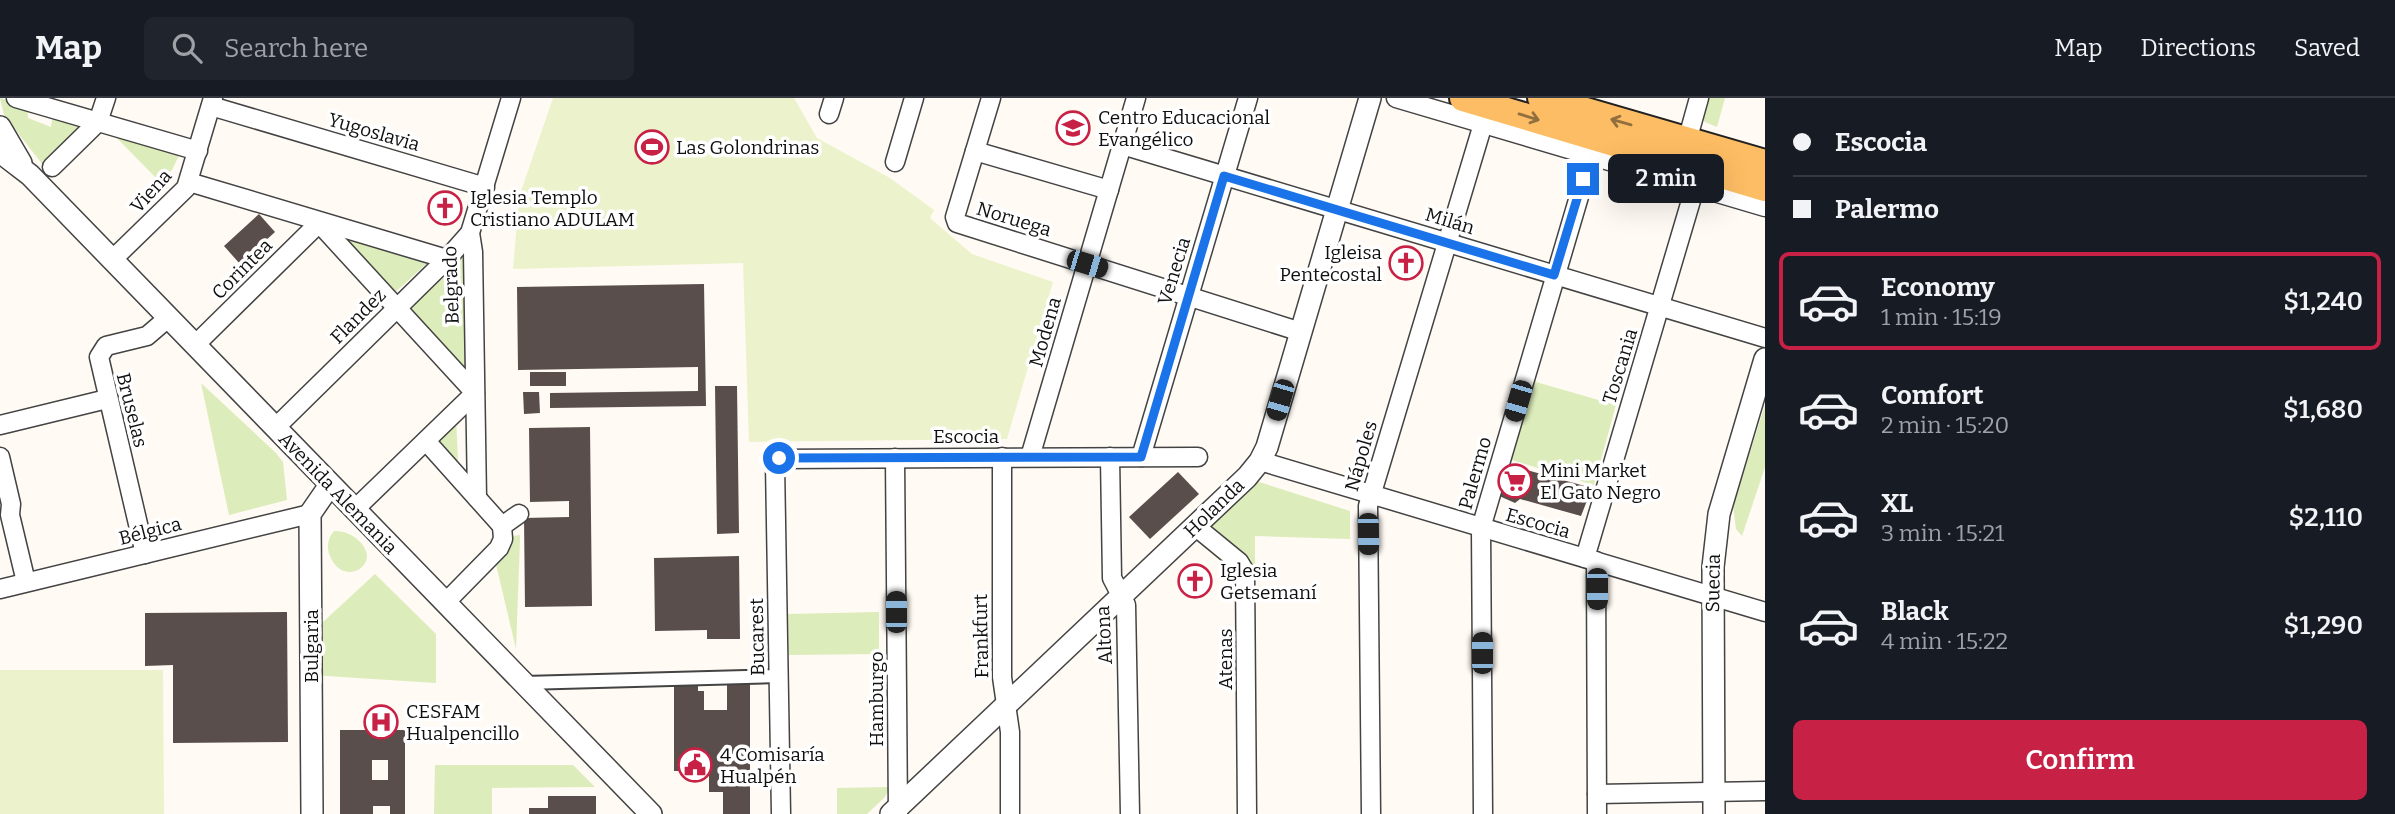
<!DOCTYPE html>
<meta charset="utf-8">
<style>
body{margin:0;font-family:Bitter,serif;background:#20242c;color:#f1f3f6;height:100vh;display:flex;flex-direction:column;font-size:26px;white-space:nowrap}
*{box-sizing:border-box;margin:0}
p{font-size:23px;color:#9ea1a6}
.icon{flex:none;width:38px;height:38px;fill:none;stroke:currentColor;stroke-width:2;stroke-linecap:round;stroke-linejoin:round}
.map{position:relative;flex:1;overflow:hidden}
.sheet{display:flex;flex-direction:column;background:#171b24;width:630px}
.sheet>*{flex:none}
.top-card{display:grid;align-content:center;height:154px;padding:0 28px;background:#171b24}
.end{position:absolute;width:32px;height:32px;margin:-16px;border:9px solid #1a73e8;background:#fff;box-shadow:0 0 0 4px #fff}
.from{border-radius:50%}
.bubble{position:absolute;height:49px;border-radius:10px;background:#171b24;box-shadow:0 7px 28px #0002;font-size:23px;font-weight:600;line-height:49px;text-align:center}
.car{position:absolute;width:21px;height:42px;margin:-21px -10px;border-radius:9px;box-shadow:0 0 5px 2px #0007;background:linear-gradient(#222 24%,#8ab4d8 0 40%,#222 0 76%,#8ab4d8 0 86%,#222 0)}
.top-card b{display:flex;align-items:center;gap:24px;height:66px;font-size:26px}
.top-card b+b{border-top:2px solid #363941}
.top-card i{width:18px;height:18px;background:#f1f3f6}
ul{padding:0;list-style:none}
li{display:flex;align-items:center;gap:21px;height:98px;margin:0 14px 10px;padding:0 14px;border:4px solid transparent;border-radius:10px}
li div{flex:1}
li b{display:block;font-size:26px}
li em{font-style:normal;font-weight:600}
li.on{border-color:#c72146}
li>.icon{width:63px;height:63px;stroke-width:1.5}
.button{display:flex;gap:14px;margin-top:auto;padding:14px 28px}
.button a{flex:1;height:80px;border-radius:10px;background:#c72146;color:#fff;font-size:28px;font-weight:600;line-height:80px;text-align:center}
header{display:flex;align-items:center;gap:42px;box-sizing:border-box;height:98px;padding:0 35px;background:#171b24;border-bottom:2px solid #363941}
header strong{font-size:33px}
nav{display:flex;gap:38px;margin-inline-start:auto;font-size:24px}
.search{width:490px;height:63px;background:#20242c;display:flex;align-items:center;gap:18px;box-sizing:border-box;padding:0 24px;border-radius:10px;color:#9ea1a6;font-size:26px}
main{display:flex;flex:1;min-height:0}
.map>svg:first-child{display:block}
.green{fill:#dcecba}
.pitch{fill:#ecf3cc}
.building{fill:#594e4b;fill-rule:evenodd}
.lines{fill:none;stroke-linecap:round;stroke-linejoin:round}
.pedestrian-casing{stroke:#434343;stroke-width:16}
.minor-casing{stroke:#434343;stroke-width:21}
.tertiary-casing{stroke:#434343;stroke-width:24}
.primary-casing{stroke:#212121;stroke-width:30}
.pedestrian{stroke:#fff;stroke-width:12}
.minor{stroke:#fff;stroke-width:18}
.tertiary{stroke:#fff;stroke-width:21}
.primary{stroke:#fdbd64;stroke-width:26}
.oneway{stroke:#926f3e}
.route{stroke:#1a73e8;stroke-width:9}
.labels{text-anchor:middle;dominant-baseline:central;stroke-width:7;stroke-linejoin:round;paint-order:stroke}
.poi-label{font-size:19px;fill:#101010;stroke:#fff;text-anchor:start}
.street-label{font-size:19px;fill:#101010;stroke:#fff}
</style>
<header>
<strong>Map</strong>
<div class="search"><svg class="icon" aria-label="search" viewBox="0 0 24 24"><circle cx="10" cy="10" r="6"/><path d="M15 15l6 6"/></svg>Search here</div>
<nav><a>Map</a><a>Directions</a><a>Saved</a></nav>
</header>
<main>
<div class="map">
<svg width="1765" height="716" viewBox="0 0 1765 716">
<rect width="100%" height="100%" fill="#fffaf3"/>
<!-- green -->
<g class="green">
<path d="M0 0 27 7 28 20 51 29 53 15 88 26 43 67 4 17Z"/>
<path d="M1708 0H1725L1717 29 1705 24 1702 20Z"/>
<path d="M109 32 181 53 173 70 162 86Z"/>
<path d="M334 132 433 160 392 197Z"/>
<path d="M467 150 468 276 409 212Z"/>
<path d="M1529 282 1616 307 1594 387 1505 360Z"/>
<path d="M201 285 276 355 283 364 287 402 229 417Z"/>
<path d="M455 300 459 382 415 339Z"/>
<path d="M1765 307V369L1742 438 1736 431 1733 408Z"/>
<path d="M1256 383 1350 413V441L1255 438V478L1238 479 1194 439Z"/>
<path d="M334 433C344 433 352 436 359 443 384 466 343 491 330 458 326 449 328 440 334 433Z"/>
<path d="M520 437V442L516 551 490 441Z"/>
<path d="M375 476 436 536V585L311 577 310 536Z"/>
<path d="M879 514V556L789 557 788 516Z"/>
<path d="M435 667H573L595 689 492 690V716H434Z"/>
<path d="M890 689 885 699 867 716H837V690Z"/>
</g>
<!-- pitch -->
<g class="pitch">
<path d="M553 0H794L817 40 890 80 934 112 930 120 972 156 1053 184 1007 341 749 344 743 165 513 171 519 99Z"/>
<path d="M0 572H163L164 716H0Z"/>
</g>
<!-- building -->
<g class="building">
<path d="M259 116 275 134 240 166 224 148Z"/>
<path d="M704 186 706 308 550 310V295L698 293V269L518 272 517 189Z"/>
<rect x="530" y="274" width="36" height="14"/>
<path d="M715 288H737L739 435 717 436Z"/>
<path d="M523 294H539L540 315 524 316Z"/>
<path d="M590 329 592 508 525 509 524 420 569 419V403L530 404 529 330Z"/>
<path d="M1505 366 1592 390 1581 418 1520 401 1515 405 1497 397Z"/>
<path d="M1178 374 1199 396 1150 441 1129 419Z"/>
<path d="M739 458 740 541H707V532L655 533 654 460Z"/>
<path d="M287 514 288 644 173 645V567L145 568V515Z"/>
<path d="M674 584H698V593H704V612H727V586H750V716H723V694H709V673H674Z"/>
<path d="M340 632H405V716H390V708H373V716H340ZM372 662H388V682H372Z"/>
<path d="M548 698H596V716H529V710H548Z"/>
</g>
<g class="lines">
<defs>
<path id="pedestrian" d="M524 585 779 578"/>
<g id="minor">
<path d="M16 0 198 53"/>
<path d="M991 0 955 119 957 125 1301 234"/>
<path d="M1396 0 1765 109"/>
<path d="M211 8 485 89"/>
<path d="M829 16 834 0"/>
<path d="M1687 43 1699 0"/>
<path d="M1122 47 1765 240"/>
<path d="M975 53 1109 92"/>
<path d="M895 64 914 0"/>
<path d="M52 69 98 24 106 0"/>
<path d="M189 84 447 161"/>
<path d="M112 162 186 90 213 0"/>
<path d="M195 247 319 125 475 295 354 412"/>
<path d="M0 327 107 301"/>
<path d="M275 330 447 161 470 135"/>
<path d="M426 343 502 428 519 416"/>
<path d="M0 359 11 406 10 417 26 484"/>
<path d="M1002 359V579L1010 634V716"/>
<path d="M1030 359 1136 0"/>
<path d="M1110 359 1112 480 1126 507 1130 716"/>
<path d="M1141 359 1248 0"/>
<path d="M895 360 898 716"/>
<path d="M1260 363 1765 514"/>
<path d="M477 400 473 154 470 135 511 0"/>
<path d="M1195 428 1239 464 1245 474 1247 716"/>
<path d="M145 456 99 259 106 248 147 238 168 220"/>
<path d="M1585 460 1695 89"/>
<path d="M1596 463 1597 716"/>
<path d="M0 491 310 416"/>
<path d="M445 505 499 450 503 441 502 428"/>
<path d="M1597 696 1765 693"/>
<path d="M781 716 775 366 777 361 1198 359"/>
<path d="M1371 716 1368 408 1483 26"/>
<path d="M1483 716 1481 430 1591 58"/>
</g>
<g id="tertiary">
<path d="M0 29 21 65"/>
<path d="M0 54 30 77 651 716"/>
<path d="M312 716 310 416 330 387"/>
<path d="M891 716 1247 379 1260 363 1267 349 1370 0"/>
<path d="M1714 716 1713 469 1719 416 1765 261"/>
</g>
<g id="primary">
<path d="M1463 0 1765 90"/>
<path d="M1541 0 1765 65"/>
</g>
</defs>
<!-- pedestrian casing -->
<use href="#pedestrian" class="pedestrian-casing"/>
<!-- minor casing -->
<use href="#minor" class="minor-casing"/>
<!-- tertiary casing -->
<use href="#tertiary" class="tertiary-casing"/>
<!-- primary casing -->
<use href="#primary" class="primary-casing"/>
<!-- pedestrian -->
<use href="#pedestrian" class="pedestrian"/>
<!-- minor -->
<use href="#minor" class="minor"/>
<!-- tertiary -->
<use href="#tertiary" class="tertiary"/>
<!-- primary -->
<use href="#primary" class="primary"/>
</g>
<!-- one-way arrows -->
<defs><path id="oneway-shaft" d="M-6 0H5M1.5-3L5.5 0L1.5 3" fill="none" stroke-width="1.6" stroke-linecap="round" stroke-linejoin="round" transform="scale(1.75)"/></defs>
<g class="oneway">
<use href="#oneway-shaft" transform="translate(1529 19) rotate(17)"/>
<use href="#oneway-shaft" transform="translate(1621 24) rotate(-164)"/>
</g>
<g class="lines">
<!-- route -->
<path class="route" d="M779 360 1141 359 1224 78 1554 177 1583 81"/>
</g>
<!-- icons -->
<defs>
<symbol id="school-ring" viewBox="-11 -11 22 22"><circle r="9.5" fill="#fff" stroke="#c72146" stroke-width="1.5"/><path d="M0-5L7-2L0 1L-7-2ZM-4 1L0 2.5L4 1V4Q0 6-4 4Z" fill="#c72146"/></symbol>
<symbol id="stadium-ring" viewBox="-11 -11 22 22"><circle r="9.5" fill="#fff" stroke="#c72146" stroke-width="1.5"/><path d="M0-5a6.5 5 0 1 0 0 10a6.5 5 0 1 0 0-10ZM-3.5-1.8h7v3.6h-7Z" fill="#c72146"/></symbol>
<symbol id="church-ring" viewBox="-11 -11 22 22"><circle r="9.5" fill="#fff" stroke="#c72146" stroke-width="1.5"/><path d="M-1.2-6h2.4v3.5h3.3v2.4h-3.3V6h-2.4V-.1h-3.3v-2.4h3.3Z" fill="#c72146"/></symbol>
<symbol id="supermarket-ring" viewBox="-11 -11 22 22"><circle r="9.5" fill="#fff" stroke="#c72146" stroke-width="1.5"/><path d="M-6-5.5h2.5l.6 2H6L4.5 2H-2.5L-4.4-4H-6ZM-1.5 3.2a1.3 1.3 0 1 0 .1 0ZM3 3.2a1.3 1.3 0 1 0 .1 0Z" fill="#c72146"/></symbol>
<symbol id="hospital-ring" viewBox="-11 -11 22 22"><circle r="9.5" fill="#fff" stroke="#c72146" stroke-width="1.5"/><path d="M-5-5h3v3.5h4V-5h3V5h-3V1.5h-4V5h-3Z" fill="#c72146"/></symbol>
<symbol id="civic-ring" viewBox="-11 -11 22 22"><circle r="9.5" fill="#fff" stroke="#c72146" stroke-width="1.5"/><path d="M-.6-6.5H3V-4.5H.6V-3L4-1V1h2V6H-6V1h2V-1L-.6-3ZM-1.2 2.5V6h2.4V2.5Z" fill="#c72146"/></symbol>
</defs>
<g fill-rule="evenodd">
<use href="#school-ring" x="1054" y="11" width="38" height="38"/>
<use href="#stadium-ring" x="633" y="30" width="38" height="38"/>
<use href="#church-ring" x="426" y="91" width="38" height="38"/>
<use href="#church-ring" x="1387" y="146" width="38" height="38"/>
<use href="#supermarket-ring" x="1496" y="364" width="38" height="38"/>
<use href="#church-ring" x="1176" y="464" width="38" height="38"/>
<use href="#hospital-ring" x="362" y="605" width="38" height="38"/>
<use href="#civic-ring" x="676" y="648" width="38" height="38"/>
</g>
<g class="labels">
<!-- poi labels -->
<g class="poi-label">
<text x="1098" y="19">Centro Educacional<tspan x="1098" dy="22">Evangélico</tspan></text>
<text x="676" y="49">Las Golondrinas</text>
<text x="470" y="99">Iglesia Templo<tspan x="470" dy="22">Cristiano ADULAM</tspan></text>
<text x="1382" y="154" text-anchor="end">Igleisa<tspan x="1382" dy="22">Pentecostal</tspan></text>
<text x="1540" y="372">Mini Market<tspan x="1540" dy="22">El Gato Negro</tspan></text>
<text x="1220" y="472">Iglesia<tspan x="1220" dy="22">Getsemaní</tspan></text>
<text x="406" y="613">CESFAM<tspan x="406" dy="22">Hualpencillo</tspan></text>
<text x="720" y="656">4 Comisaría<tspan x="720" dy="22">Hualpén</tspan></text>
</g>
<!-- street labels -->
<g class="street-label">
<text transform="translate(374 34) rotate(16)">Yugoslavia</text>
<text transform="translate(151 93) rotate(-48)">Viena</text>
<text transform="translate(1014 121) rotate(17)">Noruega</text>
<text transform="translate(1450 123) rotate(17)">Milán</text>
<text transform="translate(242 171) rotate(-45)">Corintea</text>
<text transform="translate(1174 173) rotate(-73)">Venecia</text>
<text transform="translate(451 187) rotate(-92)">Belgrado</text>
<text transform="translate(358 218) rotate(-45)">Flandez</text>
<text transform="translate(1045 234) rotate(-74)">Modena</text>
<text transform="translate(1620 268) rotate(-73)">Toscania</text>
<text transform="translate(132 312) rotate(76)">Bruselas</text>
<text x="966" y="338">Escocia</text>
<text transform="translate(1361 358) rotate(-74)">Nápoles</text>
<text transform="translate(1475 375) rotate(-74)">Palermo</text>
<text transform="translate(338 395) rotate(46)">Avenida Alemania</text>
<text transform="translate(1214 410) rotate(-44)">Holanda</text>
<text transform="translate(1538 425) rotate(16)">Escocia</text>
<text transform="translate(150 433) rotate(-14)">Bélgica</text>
<text transform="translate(1713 485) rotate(-89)">Suecia</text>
<text transform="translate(1104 537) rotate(-93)">Altona</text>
<text transform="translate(981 538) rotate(-91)">Frankfurt</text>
<text transform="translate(757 539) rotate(-91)">Bucarest</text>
<text transform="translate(311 548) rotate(-90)">Bulgaria</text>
<text transform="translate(1225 561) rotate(-90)">Atenas</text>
<text transform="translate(876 601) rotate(-90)">Hamburgo</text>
</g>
</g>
</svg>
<i class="end from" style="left:779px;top:360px"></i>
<i class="end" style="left:1583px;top:81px"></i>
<div class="bubble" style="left:1608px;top:56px;width:116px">2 min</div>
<i class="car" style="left:1087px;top:166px;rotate:107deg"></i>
<i class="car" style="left:1280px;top:302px;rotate:196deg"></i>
<i class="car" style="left:1518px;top:303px;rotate:196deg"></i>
<i class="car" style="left:1368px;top:436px;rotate:179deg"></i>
<i class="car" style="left:1597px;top:491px;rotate:180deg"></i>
<i class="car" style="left:896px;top:514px;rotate:0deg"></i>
<i class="car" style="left:1482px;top:555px;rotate:0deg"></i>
</div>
<section class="sheet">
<div class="top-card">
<b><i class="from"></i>Escocia</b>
<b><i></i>Palermo</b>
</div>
<ul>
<li class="on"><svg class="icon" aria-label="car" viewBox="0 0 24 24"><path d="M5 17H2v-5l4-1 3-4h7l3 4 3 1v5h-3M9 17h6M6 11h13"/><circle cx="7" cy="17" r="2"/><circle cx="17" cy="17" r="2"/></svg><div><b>Economy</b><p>1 min · 15:19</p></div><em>$1,240</em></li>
<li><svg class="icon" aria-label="car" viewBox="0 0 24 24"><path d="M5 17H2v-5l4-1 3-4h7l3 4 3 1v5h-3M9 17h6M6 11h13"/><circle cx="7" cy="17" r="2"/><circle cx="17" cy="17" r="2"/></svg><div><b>Comfort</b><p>2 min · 15:20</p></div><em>$1,680</em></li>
<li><svg class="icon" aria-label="car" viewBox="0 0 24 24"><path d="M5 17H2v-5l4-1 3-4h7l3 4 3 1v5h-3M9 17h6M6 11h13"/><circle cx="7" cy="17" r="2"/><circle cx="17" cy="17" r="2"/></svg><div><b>XL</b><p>3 min · 15:21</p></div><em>$2,110</em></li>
<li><svg class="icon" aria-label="car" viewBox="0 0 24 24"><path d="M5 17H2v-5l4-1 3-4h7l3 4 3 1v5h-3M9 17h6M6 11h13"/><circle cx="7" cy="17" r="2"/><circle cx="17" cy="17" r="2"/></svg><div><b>Black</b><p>4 min · 15:22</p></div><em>$1,290</em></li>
</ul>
<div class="button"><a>Confirm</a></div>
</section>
</main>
